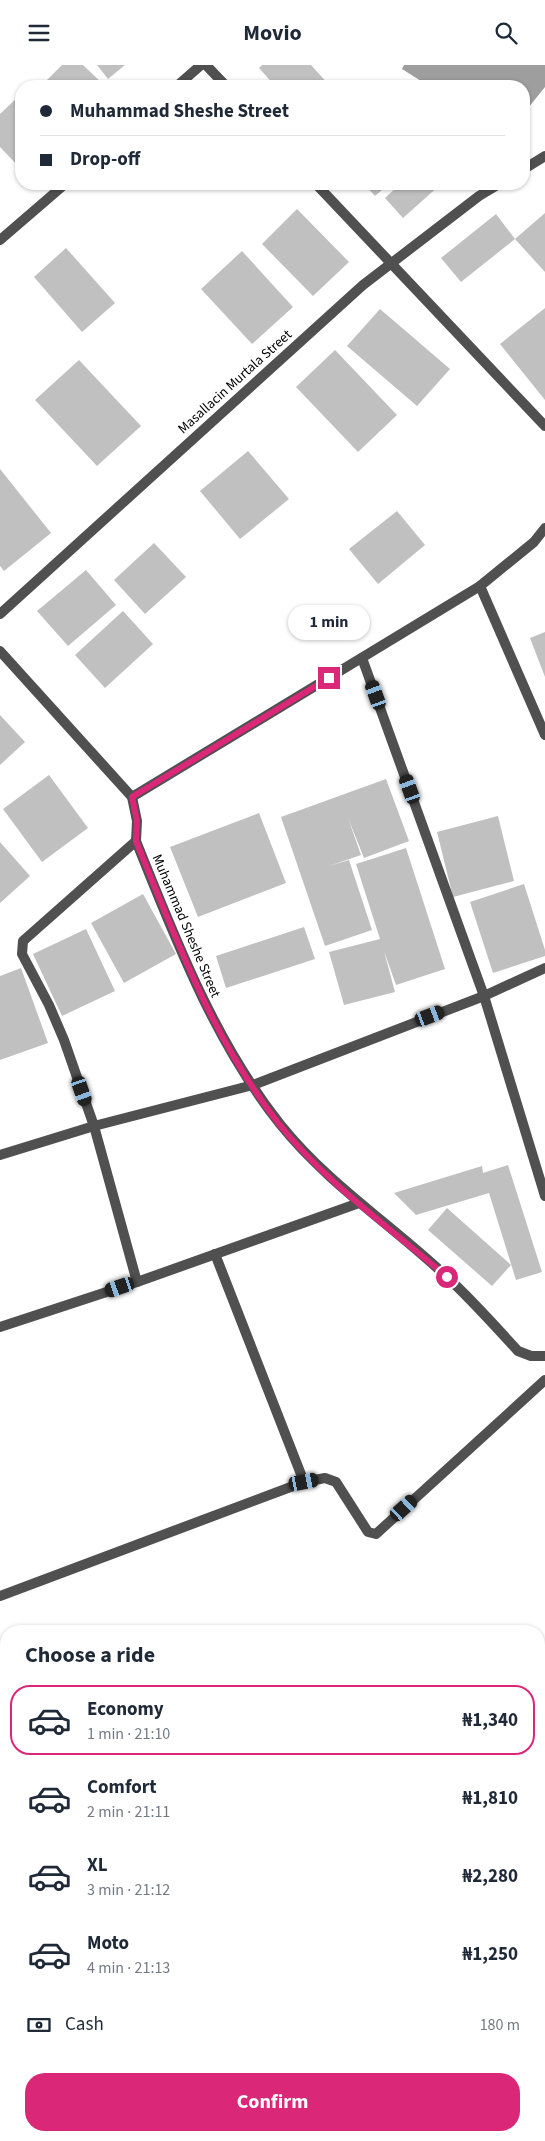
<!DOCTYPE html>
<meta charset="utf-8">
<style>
body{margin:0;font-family:"Source Sans 3",sans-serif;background:#f6f6f7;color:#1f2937;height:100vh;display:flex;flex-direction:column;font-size:19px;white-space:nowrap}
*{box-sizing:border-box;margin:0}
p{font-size:16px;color:#747a83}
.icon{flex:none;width:28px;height:28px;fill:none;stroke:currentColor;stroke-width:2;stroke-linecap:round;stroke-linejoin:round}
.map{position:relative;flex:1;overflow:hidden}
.side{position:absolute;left:0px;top:1560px;width:545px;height:516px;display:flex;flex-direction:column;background:#fff;border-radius:20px 20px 0 0;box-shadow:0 1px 4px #0004}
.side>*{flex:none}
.banner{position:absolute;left:15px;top:15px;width:515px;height:110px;border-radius:20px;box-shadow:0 1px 4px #0004;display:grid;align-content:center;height:110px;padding:0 25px;background:#fff}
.end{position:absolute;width:22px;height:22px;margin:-11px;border:6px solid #db2777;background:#fff;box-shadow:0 0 0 2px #fff}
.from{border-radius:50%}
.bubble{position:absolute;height:35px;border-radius:18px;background:#fff;box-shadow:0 1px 4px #0004;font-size:16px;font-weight:700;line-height:35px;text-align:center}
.car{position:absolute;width:15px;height:30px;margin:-15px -8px;border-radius:6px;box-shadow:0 0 4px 1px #0007;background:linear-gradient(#222 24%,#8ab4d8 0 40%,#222 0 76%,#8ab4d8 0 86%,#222 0)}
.banner b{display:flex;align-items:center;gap:18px;height:48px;font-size:19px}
.banner b+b{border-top:1px solid #e0e1e3}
.banner i{width:12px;height:12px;background:#1f2937}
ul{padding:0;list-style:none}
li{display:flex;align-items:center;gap:15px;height:70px;margin:0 10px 8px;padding:0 15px;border:2px solid transparent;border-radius:20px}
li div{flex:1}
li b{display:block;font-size:19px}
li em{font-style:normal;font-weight:700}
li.active{border-color:#db2777}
li>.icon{width:45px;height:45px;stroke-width:1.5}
h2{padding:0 25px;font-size:22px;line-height:60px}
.pay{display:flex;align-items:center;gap:12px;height:55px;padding:0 25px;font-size:19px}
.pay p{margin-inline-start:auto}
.button{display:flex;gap:10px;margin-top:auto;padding:10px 25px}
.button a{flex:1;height:58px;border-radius:20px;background:#db2777;color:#fff;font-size:20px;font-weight:700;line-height:58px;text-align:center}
header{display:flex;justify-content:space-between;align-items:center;height:65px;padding:0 25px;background:#fff;font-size:22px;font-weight:700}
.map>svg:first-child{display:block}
.water{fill:#9e9e9e}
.building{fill:#c0c0c0}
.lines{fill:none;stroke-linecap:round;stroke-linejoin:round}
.minor{stroke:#505050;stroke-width:10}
.tertiary{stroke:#505050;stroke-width:10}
.route{stroke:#db2777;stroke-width:6}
.labels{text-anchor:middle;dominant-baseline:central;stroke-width:5;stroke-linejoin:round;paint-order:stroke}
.street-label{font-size:14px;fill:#000;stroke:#fff}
</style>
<header><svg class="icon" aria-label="menu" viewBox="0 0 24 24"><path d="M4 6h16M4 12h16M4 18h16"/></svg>Movio<svg class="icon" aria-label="search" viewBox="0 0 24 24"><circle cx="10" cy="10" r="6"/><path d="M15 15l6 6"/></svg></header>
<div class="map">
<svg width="545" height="2076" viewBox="0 0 545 2076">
<rect width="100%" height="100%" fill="#fff"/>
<!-- water -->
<path class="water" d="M404 0H545V22L524 48V21H429L402 4Z"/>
<!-- building -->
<g class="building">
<path d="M62 0H83L105 21H41Z"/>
<path d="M97 0H125L108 14Z"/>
<path d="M262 0H311L330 21H275L259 3Z"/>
<path d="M21 29V104L0 82V49Z"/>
<path d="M364 119H389L375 131Z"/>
<path d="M400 119H441L403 153 385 133Z"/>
<path d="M297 144 349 197 313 231 262 179Z"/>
<path d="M545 148V207L515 174Z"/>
<path d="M496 149 515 174 461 217 441 193Z"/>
<path d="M66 183 115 238 82 267 34 212Z"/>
<path d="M242 186 293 242 252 279 201 224Z"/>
<path d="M545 243V335L500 279Z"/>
<path d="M380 244 450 304 417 341 347 281Z"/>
<path d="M335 285 397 350 358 387 296 322Z"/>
<path d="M79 295 141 361 97 401 35 335Z"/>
<path d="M248 386 289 434 240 474 200 426Z"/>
<path d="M0 404 51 468 4 506 0 501Z"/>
<path d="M397 446 425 480 378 519 349 484Z"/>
<path d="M154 478 186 512 145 549 114 515Z"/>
<path d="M86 505 116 540 68 581 37 546Z"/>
<path d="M123 546 153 579 105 623 75 590Z"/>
<path d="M545 567V612L530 573Z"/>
<path d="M0 650 25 677 0 700Z"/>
<path d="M49 710 88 763 42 797 3 744Z"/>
<path d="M386 714 409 776 364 793 348 753 361 790 329 801 349 795 372 865 325 881 281 752Z"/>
<path d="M259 748 286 818 198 852 170 782Z"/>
<path d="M498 751 514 816 453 832 437 767Z"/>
<path d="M0 777 30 811 0 838Z"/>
<path d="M406 783 445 904 396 920 384 886 395 927 344 940 329 887 380 874 356 799Z"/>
<path d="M524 819 545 885V891L493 908 470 837Z"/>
<path d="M143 829 176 889 124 918 91 858Z"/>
<path d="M304 862 315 894 226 923 216 891Z"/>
<path d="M86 864 115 926 62 951 33 889Z"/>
<path d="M21 903 48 978 0 995V911Z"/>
<path d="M508 1100 542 1207 516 1215 489 1128 416 1150 394 1128 482 1101 483 1108Z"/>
<path d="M447 1143 511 1200 492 1221 428 1165Z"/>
</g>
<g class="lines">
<!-- minor -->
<g class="minor">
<path d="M206 0 226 21"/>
<path d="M177 21 201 0"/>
<path d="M316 119 545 361"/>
<path d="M0 175 65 119"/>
<path d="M480 521 545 670"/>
<path d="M0 586 132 732 137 756 136 776C175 873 214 976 280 1059 328 1119 392 1160 447 1212 472 1235 495 1261 518 1286L531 1291H545"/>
<path d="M362 593 484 931 545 1131"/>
<path d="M132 732 480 521 534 477 545 463"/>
<path d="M136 776 23 876 22 889 49 940 64 975 94 1061 137 1217"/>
<path d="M0 1090 94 1061 253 1020 484 931 545 903"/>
<path d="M215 1189 304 1417"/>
<path d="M0 1262 137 1217 359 1138"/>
<path d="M0 1531 304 1417 325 1413 336 1417 368 1467 376 1469 545 1315"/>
<path d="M539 1717 545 1711"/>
<path d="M539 1859 545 1866"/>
<path d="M324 2070 330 2076"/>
<path d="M479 2070 484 2076"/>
<path d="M146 2076 153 2070"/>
</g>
<!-- tertiary -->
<g class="tertiary">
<path d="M524 104 545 91"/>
<path d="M0 549 363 220 479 131 499 119"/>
<path d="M0 1921 6 1930"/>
<path d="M101 2070 105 2076"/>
</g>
</g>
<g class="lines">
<!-- route -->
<path class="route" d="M329 613 132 732 137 756 136 776C176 874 213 975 279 1059 326 1118 390 1163 447 1212"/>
</g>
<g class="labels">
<!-- street labels -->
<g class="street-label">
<text transform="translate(235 317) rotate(-42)">Masallacin Murtala Street</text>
<text transform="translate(186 861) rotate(67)">Muhammad Sheshe Street</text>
</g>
</g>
</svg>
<i class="end from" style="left:447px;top:1212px"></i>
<i class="end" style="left:329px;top:613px"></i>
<div class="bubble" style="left:288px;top:540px;width:82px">1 min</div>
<i class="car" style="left:376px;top:630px;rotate:340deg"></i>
<i class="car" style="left:410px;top:724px;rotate:340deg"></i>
<i class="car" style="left:430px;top:951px;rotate:69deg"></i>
<i class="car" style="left:82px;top:1026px;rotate:161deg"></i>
<i class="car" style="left:120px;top:1222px;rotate:251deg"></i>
<i class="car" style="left:304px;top:1417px;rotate:79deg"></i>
<i class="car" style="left:404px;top:1443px;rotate:48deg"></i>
<div class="banner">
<b><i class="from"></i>Muhammad Sheshe Street</b>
<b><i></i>Drop-off</b>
</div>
<section class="side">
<h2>Choose a ride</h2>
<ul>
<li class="active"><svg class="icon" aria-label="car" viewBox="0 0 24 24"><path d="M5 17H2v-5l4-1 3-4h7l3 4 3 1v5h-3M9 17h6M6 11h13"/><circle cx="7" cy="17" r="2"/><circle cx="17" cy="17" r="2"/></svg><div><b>Economy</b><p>1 min · 21:10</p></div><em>₦1,340</em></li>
<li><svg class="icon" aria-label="car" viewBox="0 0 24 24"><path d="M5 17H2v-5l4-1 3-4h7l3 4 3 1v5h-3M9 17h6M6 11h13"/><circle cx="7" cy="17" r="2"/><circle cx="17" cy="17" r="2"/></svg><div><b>Comfort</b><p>2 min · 21:11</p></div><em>₦1,810</em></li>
<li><svg class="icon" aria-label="car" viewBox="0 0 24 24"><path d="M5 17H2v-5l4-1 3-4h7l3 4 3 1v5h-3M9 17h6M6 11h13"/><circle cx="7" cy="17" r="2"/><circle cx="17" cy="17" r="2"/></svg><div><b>XL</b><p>3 min · 21:12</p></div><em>₦2,280</em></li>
<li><svg class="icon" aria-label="car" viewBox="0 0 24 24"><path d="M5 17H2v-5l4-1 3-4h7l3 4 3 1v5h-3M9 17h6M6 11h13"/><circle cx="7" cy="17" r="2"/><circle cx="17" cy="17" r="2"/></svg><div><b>Moto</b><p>4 min · 21:13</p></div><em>₦1,250</em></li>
</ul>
<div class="pay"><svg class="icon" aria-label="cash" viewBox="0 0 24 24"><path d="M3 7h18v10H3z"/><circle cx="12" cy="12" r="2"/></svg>Cash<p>180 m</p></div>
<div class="button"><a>Confirm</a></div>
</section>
</div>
